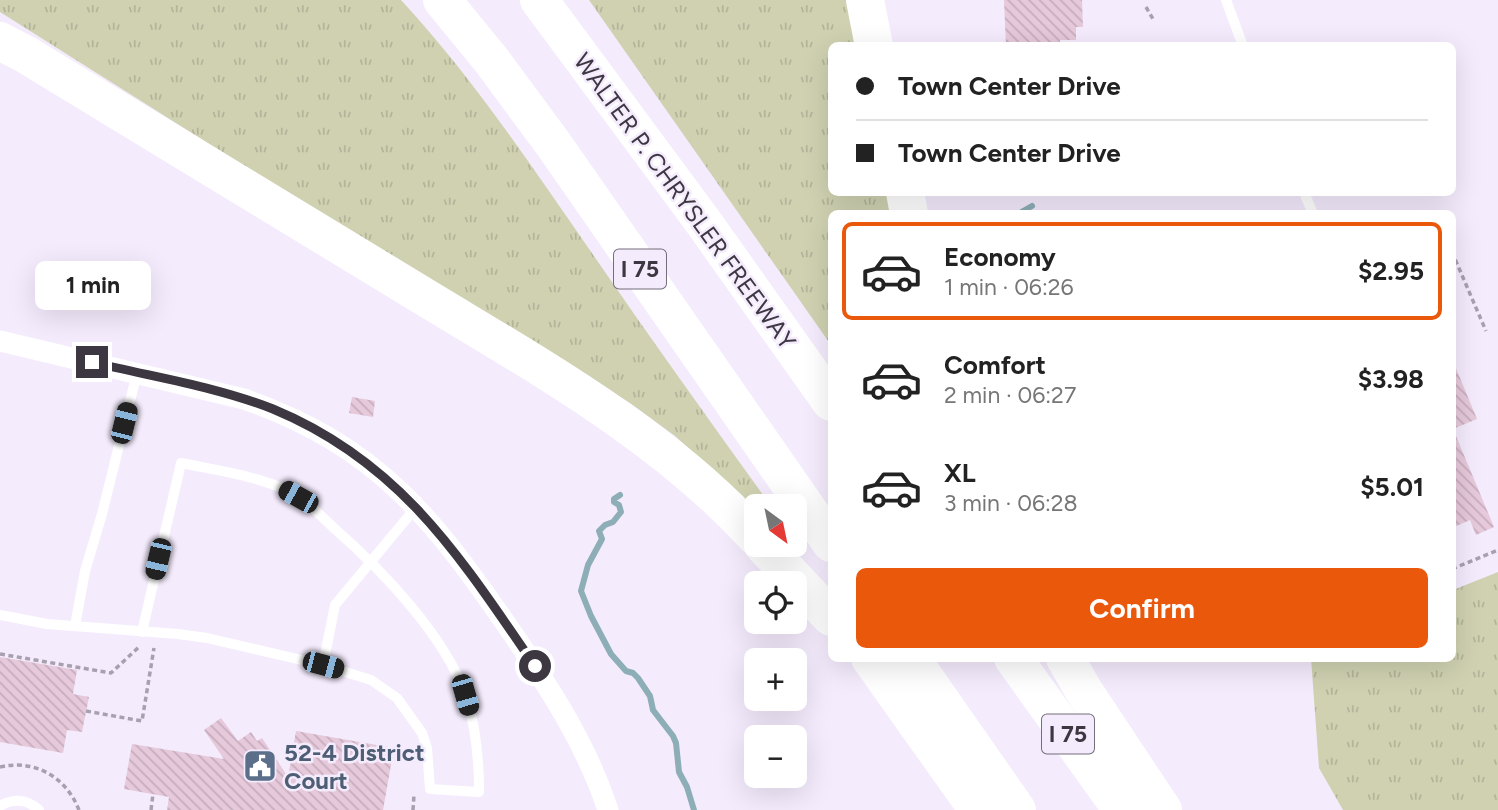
<!DOCTYPE html>
<meta charset="utf-8">
<style>
body{margin:0;font-family:Figtree,sans-serif;background:#f6f6f6;color:#222;height:100vh;display:flex;flex-direction:column;font-size:26px;white-space:nowrap}
*{box-sizing:border-box;margin:0}
p{font-size:23px;color:#767676}
.icon{flex:none;width:38px;height:38px;fill:none;stroke:currentColor;stroke-width:2;stroke-linecap:round;stroke-linejoin:round}
.map{position:relative;flex:1;overflow:hidden}
.drawer{position:absolute;left:828px;top:210px;width:628px;height:452px;display:flex;flex-direction:column;background:#fff;border-radius:10px;box-shadow:0 7px 28px #0002}
.drawer>*{flex:none}
.banner{position:absolute;left:828px;top:42px;width:628px;height:154px;border-radius:10px;box-shadow:0 7px 28px #0002;display:grid;align-content:center;height:154px;padding:0 28px;background:#fff}
.needle{width:46px;rotate:147deg}
.fabs{position:absolute;left:744px;top:494px;display:grid;gap:14px}
.fabs a{display:grid;place-items:center;width:63px;height:63px;border-radius:10px;background:#fff;box-shadow:0 7px 28px #0002;font-size:35px}
.end{position:absolute;width:32px;height:32px;margin:-16px;border:9px solid #3d3742;background:#fff;box-shadow:0 0 0 4px #fff}
.from{border-radius:50%}
.bubble{position:absolute;height:49px;border-radius:10px;background:#fff;box-shadow:0 7px 28px #0002;font-size:23px;font-weight:700;line-height:49px;text-align:center}
.car{position:absolute;width:21px;height:42px;margin:-21px -10px;border-radius:9px;box-shadow:0 0 5px 2px #0007;background:linear-gradient(#222 24%,#8ab4d8 0 40%,#222 0 76%,#8ab4d8 0 86%,#222 0)}
.banner b{display:flex;align-items:center;gap:24px;height:66px;font-size:26px}
.banner b+b{border-top:2px solid #e0e0e0}
.banner i{width:18px;height:18px;background:#222}
ul{padding:12px 0 0;list-style:none}
li{display:flex;align-items:center;gap:21px;height:98px;margin:0 14px 10px;padding:0 14px;border:4px solid transparent;border-radius:10px}
li div{flex:1}
li b{display:block;font-size:26px}
li em{font-style:normal;font-weight:700}
li.active{border-color:#ea580c}
li>.icon{width:63px;height:63px;stroke-width:1.5}
.primary-button{display:flex;gap:14px;margin-top:auto;padding:14px 28px}
.primary-button a{flex:1;height:80px;border-radius:10px;background:#ea580c;color:#fff;font-size:28px;font-weight:700;line-height:80px;text-align:center}
.map>svg:first-child{display:block}
.grass{fill:url(#grass-tufts)}
.lines{fill:none;stroke-linecap:round;stroke-linejoin:round}
.stream{stroke:#8daeb7;stroke-width:6}
.building{fill:url(#building-back-hatch)}
.path{stroke:#a8a0af;stroke-width:3.5;stroke-dasharray:5 3.5;stroke-linecap:butt}
.service{stroke:#fff;stroke-width:10}
.minor{stroke:#fff;stroke-width:21}
.motorway{stroke:#fff;stroke-width:38}
.route{stroke:#3d3742;stroke-width:9}
.labels{text-anchor:middle;dominant-baseline:central;stroke-width:5;stroke-linejoin:round;paint-order:stroke}
.shield{fill:#f4ebfc;stroke:#746d7a;stroke-width:2}
.shield-label{font-size:23px;font-weight:bold;fill:#3d3742}
.street-label{font-size:24px;fill:#3d3742;stroke:#f4ebfc}
.service-label{font-size:24px;font-weight:bold;fill:#4e5e75;stroke:#f4ebfc;text-anchor:start}
</style>
<div class="map">
<svg width="1498" height="810" viewBox="0 0 1498 810">
<defs>
<pattern id="grass-tufts" width="24" height="20" patternUnits="userSpaceOnUse" patternTransform="scale(1.75)"><rect width="24" height="20" fill="#cfd1b1"/><path d="M3 7l-1-3M5 7V3M7 7l1-3M15 17l-1-3M17 17v-4M19 17l1-3" fill="none" stroke="#b3b499"/></pattern>
<pattern id="building-back-hatch" width="6" height="6" patternUnits="userSpaceOnUse" patternTransform="scale(1.75)"><rect width="6" height="6" fill="#e6c9db"/><path d="M-1 5l2 2M0 0l6 6M5-1l2 2" fill="none" stroke="#c6adbd"/></pattern>
</defs>
<rect width="100%" height="100%" fill="#f4ebfc"/>
<!-- grass -->
<g class="grass">
<path d="M0 0H401C475 80 534 170 596 259 653 342 712 424 771 506H756V510L675 436 630 403 341 227 0 12Z"/>
<path d="M589 0H849L859 45 831 46V192L889 193 893 213 831 214V345Z"/>
<path d="M1498 572V810H1343L1319 768 1311 658H1452L1453 590Z"/>
</g>
<g class="lines">
<!-- stream -->
<g class="stream">
<path d="M1018 214 1032 206"/>
<path d="M620 495 614 499V502L619 505 621 512 613 522 605 525 599 531 602 539 588 565 581 591 591 616 611 654 626 671 633 673 638 678 650 696 653 710 673 736 676 743 679 772 687 787 694 810"/>
</g>
</g>
<!-- building -->
<g class="building">
<path d="M1004 0H1082L1083 27H1076V40H1060V46H1006Z"/>
<path d="M1453 361 1477 419 1453 429 1494 527 1476 535 1470 520 1452 528Z"/>
<path d="M352 397 375 401 373 417 349 413Z"/>
<path d="M0 657 77 670 73 694 89 697 82 732 67 730 63 753 0 742Z"/>
<path d="M221 718 238 741 251 732 257 741 262 738 288 777 296 731 394 748 383 810H167L169 797 124 789 132 744 224 759 204 730Z"/>
</g>
<g class="lines">
<!-- path -->
<g class="path">
<path d="M1146 7 1153 19"/>
<path d="M1452 252 1486 331"/>
<path d="M1452 569 1498 550"/>
<path d="M0 654 111 673 140 646"/>
<path d="M86 711 142 721 154 648"/>
<path d="M0 767C35 759 66 777 79 810"/>
<path d="M151 810 153 794"/>
<path d="M413 810 414 795"/>
</g>
<!-- service -->
<g class="service">
<path d="M1226 0 1243 46"/>
<path d="M1304 192 1313 214"/>
<path d="M0 615 47 624 178 634 207 638 323 665 371 680 397 698 422 733 427 748 430 789 479 792C479 759 476 727 466 696 445 636 382 570 335 529 320 515 304 498 284 489 252 475 215 470 181 463L142 632"/>
<path d="M75 626 85 571 102 514 137 373"/>
<path d="M323 665 335 605 417 506"/>
<path d="M0 806C14 798 27 799 39 810"/>
</g>
<!-- minor -->
<path class="minor" d="M0 341 244 399C381 447 435 521 515 637 552 692 587 746 608 810"/>
<!-- motorway -->
<g class="motorway">
<path d="M442 0 492 61 554 145 831 543"/>
<path d="M539 0 704 223 831 402"/>
<path d="M865 0 874 46"/>
<path d="M0 41 25 54C157 134 290 215 423 296 540 367 663 435 756 537"/>
<path d="M905 192 909 214"/>
<path d="M762 544 831 617"/>
<path d="M870 658 978 810"/>
<path d="M911 658 1017 810"/>
<path d="M1013 658 1122 810"/>
<path d="M1065 658 1084 691 1163 810"/>
</g>
</g>
<g class="lines">
<!-- route -->
<path class="route" d="M92 362C152 377 215 386 273 409 401 462 460 557 535 666"/>
</g>
<!-- icons -->
<defs>
<symbol id="civic-square" viewBox="-11 -11 22 22"><rect x="-9" y="-9" width="18" height="18" rx="4" fill="#5c6f8a" stroke="#f4ebfc"/><path d="M-.6-6.5H3V-4.5H.6V-3L4-1V1h2V6H-6V1h2V-1L-.6-3ZM-1.2 2.5V6h2.4V2.5Z" fill="#fff"/></symbol>
</defs>
<g fill-rule="evenodd">
<use href="#civic-square" x="241" y="747" width="38" height="38"/>
</g>
<g class="labels">
<!-- shield labels -->
<g class="shield">
<rect x="614" y="249.5" width="52" height="39" rx="5"/>
<rect x="1042" y="714.5" width="52" height="39" rx="5"/>
</g>
<g class="shield-label">
<text x="640" y="269">I 75</text>
<text x="1068" y="734">I 75</text>
</g>
<!-- street labels -->
<g class="street-label">
<text transform="translate(685 201) rotate(54)">WALTER P. CHRYSLER FREEWAY</text>
</g>
<!-- service labels -->
<g class="service-label">
<text x="284" y="752">52-4 District<tspan x="284" dy="28">Court</tspan></text>
</g>
</g>
</svg>
<div class="fabs">
<a><svg class="needle" viewBox="-14 -14 28 28"><path d="M0-13l5 13h-10z" fill="#e53935"/><path d="M0 13l5-13h-10z" fill="#767676"/></svg></a>
<a><svg class="icon" aria-label="locate" viewBox="0 0 24 24"><circle cx="12" cy="12" r="6"/><path d="M12 2v4M12 18v4M2 12h4M18 12h4"/></svg></a>
<a>+</a>
<a>−</a>
</div>
<i class="end from" style="left:535px;top:666px"></i>
<i class="end" style="left:92px;top:362px"></i>
<div class="bubble" style="left:35px;top:261px;width:116px">1 min</div>
<i class="car" style="left:124px;top:423px;rotate:14deg"></i>
<i class="car" style="left:298px;top:497px;rotate:299deg"></i>
<i class="car" style="left:158px;top:559px;rotate:193deg"></i>
<i class="car" style="left:323px;top:665px;rotate:105deg"></i>
<i class="car" style="left:465px;top:695px;rotate:164deg"></i>
<div class="banner">
<b><i class="from"></i>Town Center Drive</b>
<b><i></i>Town Center Drive</b>
</div>
<section class="drawer">
<ul>
<li class="active"><svg class="icon" aria-label="car" viewBox="0 0 24 24"><path d="M5 17H2v-5l4-1 3-4h7l3 4 3 1v5h-3M9 17h6M6 11h13"/><circle cx="7" cy="17" r="2"/><circle cx="17" cy="17" r="2"/></svg><div><b>Economy</b><p>1 min · 06:26</p></div><em>$2.95</em></li>
<li><svg class="icon" aria-label="car" viewBox="0 0 24 24"><path d="M5 17H2v-5l4-1 3-4h7l3 4 3 1v5h-3M9 17h6M6 11h13"/><circle cx="7" cy="17" r="2"/><circle cx="17" cy="17" r="2"/></svg><div><b>Comfort</b><p>2 min · 06:27</p></div><em>$3.98</em></li>
<li><svg class="icon" aria-label="car" viewBox="0 0 24 24"><path d="M5 17H2v-5l4-1 3-4h7l3 4 3 1v5h-3M9 17h6M6 11h13"/><circle cx="7" cy="17" r="2"/><circle cx="17" cy="17" r="2"/></svg><div><b>XL</b><p>3 min · 06:28</p></div><em>$5.01</em></li>
</ul>
<div class="primary-button"><a>Confirm</a></div>
</section>
</div>
